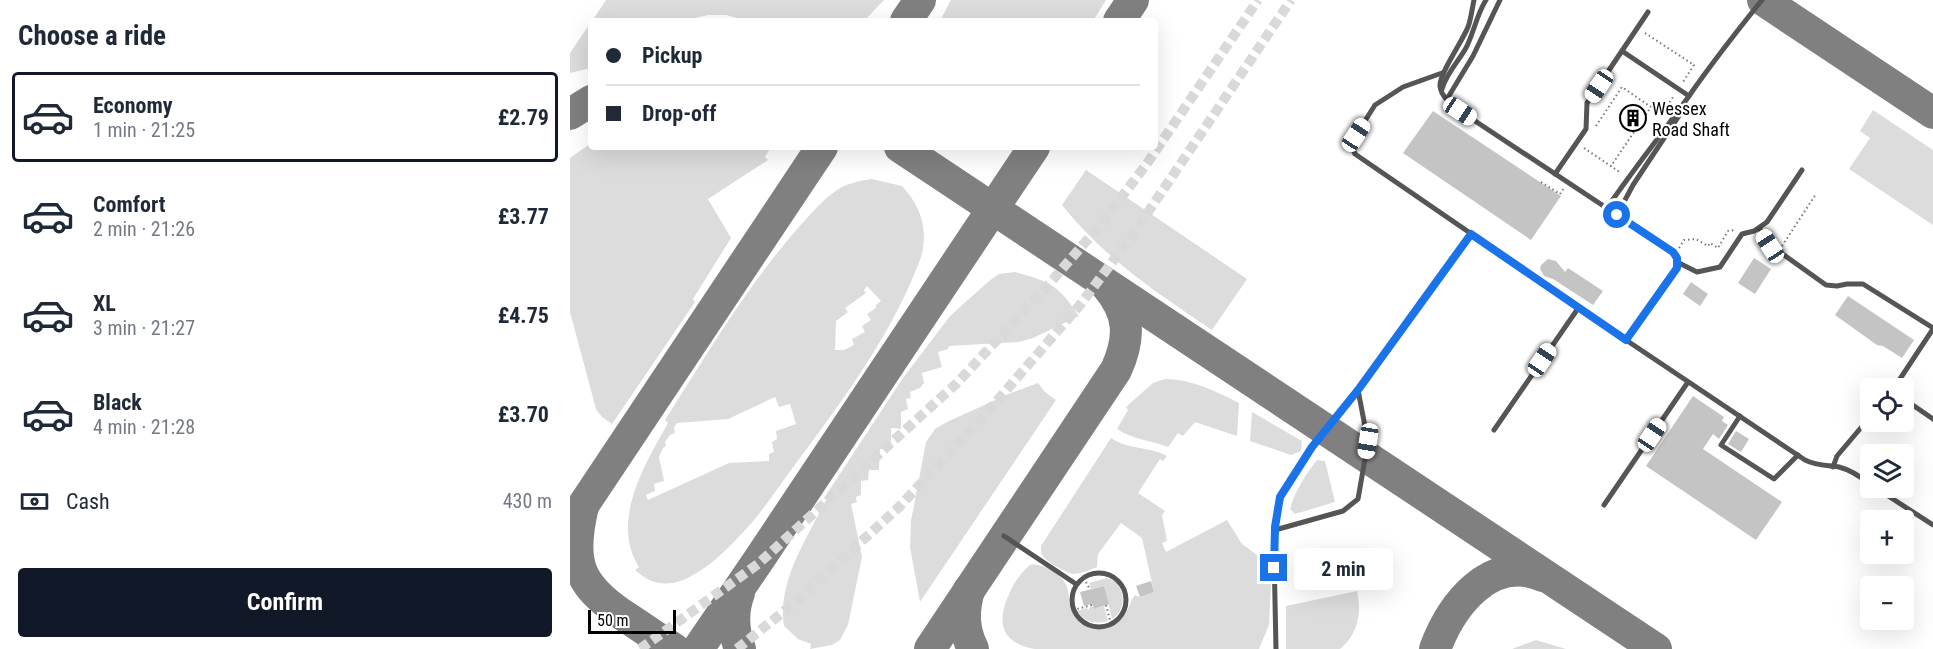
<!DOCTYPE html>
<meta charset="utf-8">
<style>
body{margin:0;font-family:"Roboto Condensed",sans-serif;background:#f6f6f7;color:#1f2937;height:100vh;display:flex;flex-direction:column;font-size:22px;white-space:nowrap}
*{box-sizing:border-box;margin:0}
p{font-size:20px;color:#747a83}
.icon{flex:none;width:33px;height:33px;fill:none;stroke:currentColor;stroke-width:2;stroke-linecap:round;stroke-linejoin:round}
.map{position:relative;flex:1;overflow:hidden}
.drawer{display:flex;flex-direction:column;background:#fff;width:570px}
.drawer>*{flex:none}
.banner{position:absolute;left:18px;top:18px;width:570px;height:132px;border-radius:6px;box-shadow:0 6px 24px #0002;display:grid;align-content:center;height:132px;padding:0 18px;background:#fff}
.buttons{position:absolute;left:1290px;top:378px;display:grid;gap:12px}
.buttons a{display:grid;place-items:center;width:54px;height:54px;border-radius:6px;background:#fff;box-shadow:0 6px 24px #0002;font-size:30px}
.scale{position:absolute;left:18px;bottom:15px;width:88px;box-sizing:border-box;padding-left:6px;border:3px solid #000;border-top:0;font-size:16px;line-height:21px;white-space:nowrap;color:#000;-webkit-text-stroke:4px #fff;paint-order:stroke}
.end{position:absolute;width:27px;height:27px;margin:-14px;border:8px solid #1a73e8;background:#fff;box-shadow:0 0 0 3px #fff}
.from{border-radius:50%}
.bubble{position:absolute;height:42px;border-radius:6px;background:#fff;box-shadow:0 6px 24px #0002;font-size:20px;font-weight:700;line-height:42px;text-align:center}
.car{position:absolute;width:18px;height:36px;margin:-18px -9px;border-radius:8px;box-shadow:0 0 4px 2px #0007;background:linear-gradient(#fff 24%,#345 0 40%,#fff 0 76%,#345 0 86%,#fff 0)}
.banner b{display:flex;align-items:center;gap:21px;height:57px;font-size:22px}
.banner b+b{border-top:2px solid #e0e1e3}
.banner i{width:15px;height:15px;background:#1f2937}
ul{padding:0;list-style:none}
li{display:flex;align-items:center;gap:18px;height:90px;margin:0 12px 9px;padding:0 6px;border:3px solid transparent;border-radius:6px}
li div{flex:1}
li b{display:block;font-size:22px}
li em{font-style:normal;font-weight:700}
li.on{border-color:#111827}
li>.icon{width:54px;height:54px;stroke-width:1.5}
h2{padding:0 18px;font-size:27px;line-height:72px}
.pay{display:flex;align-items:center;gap:15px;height:66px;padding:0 18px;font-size:22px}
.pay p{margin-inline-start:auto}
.action{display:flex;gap:12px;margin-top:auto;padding:12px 18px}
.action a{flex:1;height:69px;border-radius:6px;background:#111827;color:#fff;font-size:24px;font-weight:700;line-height:69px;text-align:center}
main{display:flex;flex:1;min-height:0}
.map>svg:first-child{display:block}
.green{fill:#dcdcdc;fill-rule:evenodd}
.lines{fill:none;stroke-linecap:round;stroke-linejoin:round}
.taxiway{stroke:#808080;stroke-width:32}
.building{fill:#c4c4c4}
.minor-tunnel{stroke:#d9d9d9;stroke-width:10;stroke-dasharray:10 5;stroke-linecap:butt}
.path{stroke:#777;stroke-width:2;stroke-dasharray:1.5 3;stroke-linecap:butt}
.service{stroke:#555;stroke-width:5}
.route{stroke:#1a73e8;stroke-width:8}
.labels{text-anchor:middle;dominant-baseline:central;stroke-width:4.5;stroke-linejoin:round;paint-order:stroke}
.poi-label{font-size:18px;fill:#000;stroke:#fff;text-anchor:start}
</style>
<main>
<section class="drawer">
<h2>Choose a ride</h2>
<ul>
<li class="on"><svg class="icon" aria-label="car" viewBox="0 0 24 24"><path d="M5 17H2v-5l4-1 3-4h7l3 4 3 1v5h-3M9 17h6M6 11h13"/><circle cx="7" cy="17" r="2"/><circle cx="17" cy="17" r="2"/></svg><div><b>Economy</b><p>1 min · 21:25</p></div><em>£2.79</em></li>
<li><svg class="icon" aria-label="car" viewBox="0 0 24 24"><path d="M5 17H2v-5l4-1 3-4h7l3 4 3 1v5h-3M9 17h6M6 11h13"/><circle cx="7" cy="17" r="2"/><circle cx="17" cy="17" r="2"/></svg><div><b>Comfort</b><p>2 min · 21:26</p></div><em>£3.77</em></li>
<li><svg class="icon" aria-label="car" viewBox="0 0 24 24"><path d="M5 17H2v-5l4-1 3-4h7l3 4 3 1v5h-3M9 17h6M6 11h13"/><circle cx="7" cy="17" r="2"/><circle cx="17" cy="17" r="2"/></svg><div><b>XL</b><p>3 min · 21:27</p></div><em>£4.75</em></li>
<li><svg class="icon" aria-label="car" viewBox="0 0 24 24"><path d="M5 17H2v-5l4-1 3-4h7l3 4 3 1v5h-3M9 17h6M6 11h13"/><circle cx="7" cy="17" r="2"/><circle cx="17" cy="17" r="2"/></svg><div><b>Black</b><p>4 min · 21:28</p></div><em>£3.70</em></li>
</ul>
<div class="pay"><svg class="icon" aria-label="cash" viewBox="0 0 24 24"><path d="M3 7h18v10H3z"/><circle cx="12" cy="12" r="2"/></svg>Cash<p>430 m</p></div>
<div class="action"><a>Confirm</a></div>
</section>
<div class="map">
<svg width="1363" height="649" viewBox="0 0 1363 649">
<rect width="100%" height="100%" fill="#fff"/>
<!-- green -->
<g class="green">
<path d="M36 0H314L294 21H179L156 15H138L111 21H22Z"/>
<path d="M381 0H536L523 21H370Z"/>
<path d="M21 22V68L0 73V53Z"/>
<path d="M1303 110 1363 150V225L1279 169 1300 138 1290 131Z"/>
<path d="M21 143V147H201L195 157 198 160 138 199 161 238 123 299 125 302 42 424 32 417 26 409 0 312V158Z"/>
<path d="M516 170 677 279 642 330C586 292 535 259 492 205Z"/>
<path d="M302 179 332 186C348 203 357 224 353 248 352 259 345 271 341 282 312 348 267 408 224 466 209 486 195 508 178 527 162 544 144 564 123 575 103 587 83 587 65 570L69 567C40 521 75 464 98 423L95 420C136 356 177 286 228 228 240 215 252 200 267 190 278 183 289 181 302 179ZM297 286 311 301 306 305V308L297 314 301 320 292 326 295 332 282 339 284 345 274 350H265L266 321 278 312 275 308 296 293 294 290ZM205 397 209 407 220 404 226 424 206 431 207 439 202 442 204 452 199 454V461L159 463 78 500 76 495 85 491 84 484 94 481 89 457 93 448 96 446 95 442 100 435 105 433 104 427 107 423 158 419Z"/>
<path d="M445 272C481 282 488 285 509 316L463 338 449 342 379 346 378 349 368 352 372 367 352 373 354 383 350 388 340 392 341 398 336 399 338 409 331 412V429L321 428V449H310L309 470H299L298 480 291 481V495L286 497 287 502 281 504 292 557 278 625 270 640 262 645 240 649 241 644 228 639 214 626C207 582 237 538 256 500L254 498 333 378 380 316 419 281 429 274Z"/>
<path d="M595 379C621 379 646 391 669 403L667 436 625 422 613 436 608 433 598 447C580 440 564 440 547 429L558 410 556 407 583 383Z"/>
<path d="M468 383 475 392 486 400 350 602 340 547 341 521 356 442 365 429 377 422 436 395Z"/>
<path d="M682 412 732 441 731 451 721 455 680 441Z"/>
<path d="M541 438C558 450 579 446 597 456L593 461 590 459 568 493 595 511 592 515 597 541 592 543 596 552 657 520 672 544 687 555 695 564 696 575 701 583 699 625 689 649H465C430 643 426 621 440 592 444 583 452 571 460 565 472 562 493 575 497 587 500 594 498 603 501 610 509 628 533 635 548 622 558 615 558 604 565 595L570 597 584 592 572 538 551 523 528 554 527 567C520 570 511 574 503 574 497 573 475 561 472 555 471 553 471 549 471 546Z"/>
<path d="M747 460 755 461 765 502 725 514 720 509C725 491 735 475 747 460Z"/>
<path d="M537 578 546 581C555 594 556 609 542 619L534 586 521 589 519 583Z"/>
<path d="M787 591C792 613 788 634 770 649H716V606Z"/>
<path d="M534 606 538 621C526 625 514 622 507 611L517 608 518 610 520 607H523L524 609Z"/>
<path d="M966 640 996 649H942Z"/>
</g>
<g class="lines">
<!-- taxiway -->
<g class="taxiway">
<path d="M1193 0 1363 113"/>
<path d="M336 21 350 0"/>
<path d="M549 21 563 0"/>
<path d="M0 114 21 101"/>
<path d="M330 147 1086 649"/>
<path d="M13 506C0 561 7 584 53 615 70 626 87 638 104 649"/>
<path d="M0 525 252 147"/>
<path d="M399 590C393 611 393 629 403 649"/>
<path d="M169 593C162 612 163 631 170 649"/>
<path d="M128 649 190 558 464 147"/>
<path d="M360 649 546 370C561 337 560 313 536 285"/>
<path d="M865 649C881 606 920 553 973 576"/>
</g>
</g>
<!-- building -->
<g class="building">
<path d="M1066 109 1070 110 1073 121 1070 125 1059 127 1055 126 1052 115 1055 111Z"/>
<path d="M863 111 991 196 961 240 833 153Z"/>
<path d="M1184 258 1201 269 1185 294 1168 283Z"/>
<path d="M978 259 986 261 995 272 998 268 1033 291 1023 305 983 279 974 276 970 269 971 265Z"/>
<path d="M1121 282 1138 294 1130 306 1113 294Z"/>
<path d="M1278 296 1344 340 1332 358 1313 346 1307 345 1265 315Z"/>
<path d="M1123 396 1154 417 1152 421 1158 425 1149 439 1143 434 1133 449 1212 502 1186 540 1076 466Z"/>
<path d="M1166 431 1179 439 1171 452 1158 444Z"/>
<path d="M581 581 584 592 570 597 566 586Z"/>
<path d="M534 586 539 604 524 609 522 604 514 606 510 592Z"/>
</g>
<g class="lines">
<!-- minor-tunnel -->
<g class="minor-tunnel">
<path d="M70 649 188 564 387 383 479 284 532 223 578 162 688 0"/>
<path d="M167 649 223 604 329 507 412 418 510 305 564 233 721 0"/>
</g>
<!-- path -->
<g class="path">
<path d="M1075 33 1124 65 1113 82"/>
<path d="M1081 107 1082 105 1093 112 1103 97"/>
<path d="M1026 126 1052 87 1081 107 1041 166"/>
<path d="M1014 148 1051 173"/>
<path d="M971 182 990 194 994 188"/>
<path d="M1212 246 1246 194"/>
<path d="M1109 248 1114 240 1126 239 1138 246 1140 243 1148 248 1158 231 1165 230"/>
<path d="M514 578 520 590"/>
<path d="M536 605 541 624"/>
<path d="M503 610 522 605"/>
</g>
<!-- service -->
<g class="service">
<path d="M904 0C902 9 901 19 898 27 892 42 869 74 870 86 871 97 882 105 890 111L1103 252 1107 258V268L1056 340"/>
<path d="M1052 51 1119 96"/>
<path d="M872 73 833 87 805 105 786 135 783 149 785 154 1056 340 1235 460C1247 466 1256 465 1269 467 1281 470 1291 477 1300 484"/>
<path d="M872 89C876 74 888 62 896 48 904 32 907 14 916 0"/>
<path d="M877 99 903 56 930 0"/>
<path d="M985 174 1016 129 1017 103 1078 12"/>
<path d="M1037 208C1063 170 1092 134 1119 96 1142 63 1167 31 1192 0"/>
<path d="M1047 215 1063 185 1116 105"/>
<path d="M1189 228 1200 245 1256 285 1267 286 1277 284H1293L1363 328"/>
<path d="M1107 262 1127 272 1150 267 1172 234 1184 231 1197 222 1232 170"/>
<path d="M1324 388 1363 329"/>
<path d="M1334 399 1363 419"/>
<path d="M1170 416 1151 445 1204 479 1228 455"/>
<path d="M924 430 1009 307"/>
<path d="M1263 467 1267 456 1300 417"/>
<path d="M1306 488 1363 525"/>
<path d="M1034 505 1118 382"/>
<path d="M705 530 773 511 788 499 798 442 788 390"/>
<path d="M434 536 506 584"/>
<circle cx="529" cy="600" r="27"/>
<path d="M706 649 704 552 709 497 742 447 788 390 901 234"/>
</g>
</g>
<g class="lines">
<!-- route -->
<path class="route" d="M704 568 705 527 710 497 742 447 788 390 901 234 1056 340 1107 268V258L1103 252 1047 215"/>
</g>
<!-- icons -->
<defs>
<symbol id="building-ring" viewBox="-11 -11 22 22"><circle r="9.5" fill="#fff" stroke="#000" stroke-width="1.5"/><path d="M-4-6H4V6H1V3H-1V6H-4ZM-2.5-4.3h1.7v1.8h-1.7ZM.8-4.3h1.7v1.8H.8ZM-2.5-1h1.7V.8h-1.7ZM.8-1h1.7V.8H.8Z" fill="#000"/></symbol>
</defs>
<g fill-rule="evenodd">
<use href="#building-ring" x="1048" y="103" width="30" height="30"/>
</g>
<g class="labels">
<!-- poi labels -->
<g class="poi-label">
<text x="1082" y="108">Wessex<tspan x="1082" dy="21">Road Shaft</tspan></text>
</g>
</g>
</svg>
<div class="buttons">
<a><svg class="icon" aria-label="locate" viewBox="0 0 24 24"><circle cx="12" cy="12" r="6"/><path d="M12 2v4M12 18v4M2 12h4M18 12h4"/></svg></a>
<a><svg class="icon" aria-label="layers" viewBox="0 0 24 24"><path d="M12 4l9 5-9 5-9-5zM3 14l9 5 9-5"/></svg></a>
<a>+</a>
<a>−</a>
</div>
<div class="scale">50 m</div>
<i class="end from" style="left:1047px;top:215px"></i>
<i class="end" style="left:704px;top:568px"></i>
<div class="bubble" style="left:724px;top:548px;width:99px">2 min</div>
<i class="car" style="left:1029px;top:86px;rotate:214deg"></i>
<i class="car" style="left:890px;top:111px;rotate:123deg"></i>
<i class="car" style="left:786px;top:135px;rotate:33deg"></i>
<i class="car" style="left:1200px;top:246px;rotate:327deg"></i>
<i class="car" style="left:972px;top:360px;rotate:34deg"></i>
<i class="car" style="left:1082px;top:435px;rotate:34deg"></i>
<i class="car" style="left:798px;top:441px;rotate:189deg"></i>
<div class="banner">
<b><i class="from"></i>Pickup</b>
<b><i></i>Drop-off</b>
</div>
</div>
</main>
